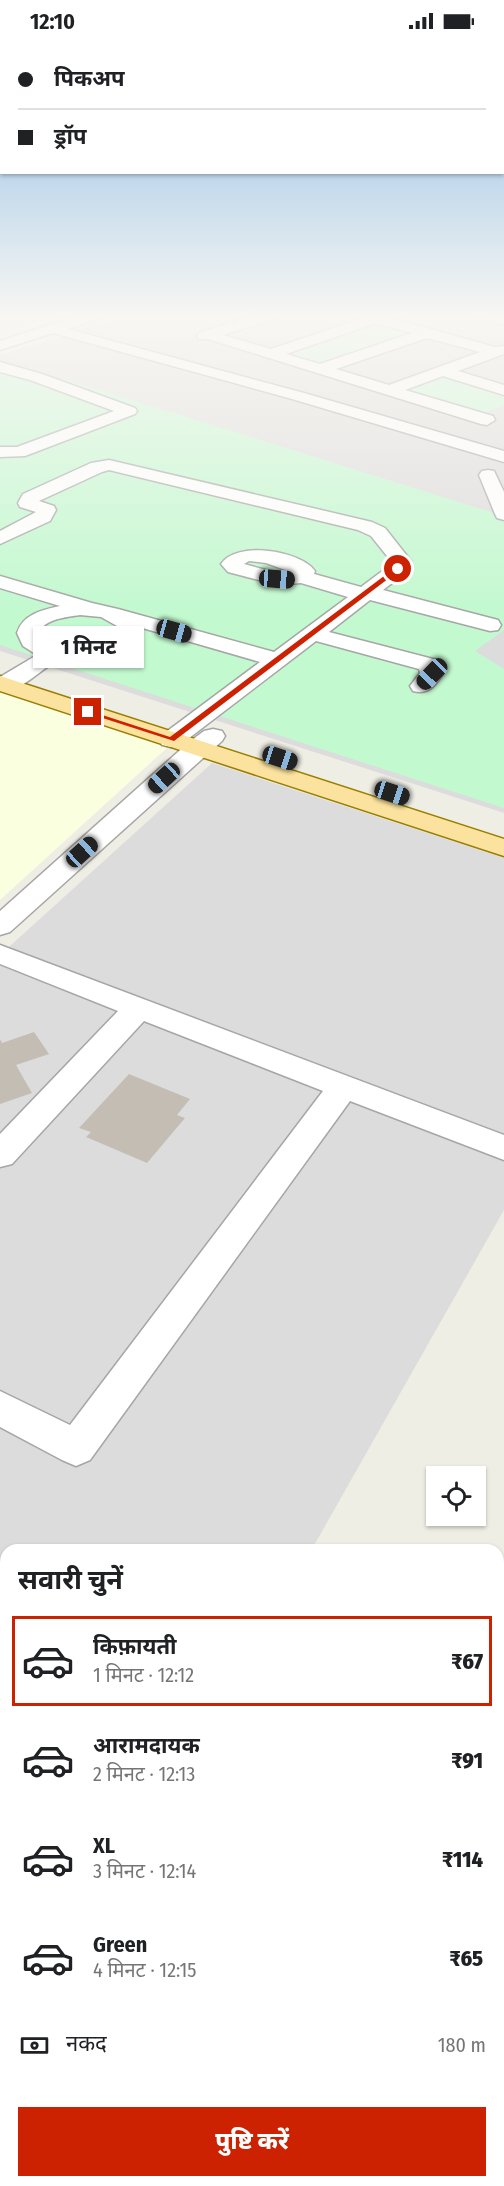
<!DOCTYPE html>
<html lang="hi">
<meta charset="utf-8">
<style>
body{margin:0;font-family:"Fira Sans Condensed","Noto Sans Devanagari",sans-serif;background:#f2f2f2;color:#202124;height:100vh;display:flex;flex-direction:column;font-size:22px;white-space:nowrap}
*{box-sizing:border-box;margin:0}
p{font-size:20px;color:#757577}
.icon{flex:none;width:33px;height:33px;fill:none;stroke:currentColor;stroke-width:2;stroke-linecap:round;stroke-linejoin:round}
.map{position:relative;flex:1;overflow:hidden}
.panel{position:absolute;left:0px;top:1502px;width:504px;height:644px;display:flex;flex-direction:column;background:#fff;border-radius:18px 18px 0 0;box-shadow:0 2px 4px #0004}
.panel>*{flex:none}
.guide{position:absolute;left:0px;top:0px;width:504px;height:132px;box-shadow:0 2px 4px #0004;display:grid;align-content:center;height:132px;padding:0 18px;background:#fff}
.buttons{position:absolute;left:426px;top:1424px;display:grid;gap:12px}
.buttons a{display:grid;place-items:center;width:60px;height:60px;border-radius:0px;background:#fff;box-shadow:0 2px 4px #0004;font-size:30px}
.end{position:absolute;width:27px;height:27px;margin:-14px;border:8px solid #cc2201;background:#fff;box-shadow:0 0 0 3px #fff}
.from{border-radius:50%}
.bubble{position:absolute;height:42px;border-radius:0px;background:#fff;box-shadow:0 2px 4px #0004;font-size:20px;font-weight:800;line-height:42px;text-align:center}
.car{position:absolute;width:18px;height:36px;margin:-18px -9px;border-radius:8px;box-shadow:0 0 4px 2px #0007;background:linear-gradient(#222 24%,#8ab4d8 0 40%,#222 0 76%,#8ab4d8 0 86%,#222 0)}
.guide b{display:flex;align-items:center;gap:21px;height:57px;font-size:22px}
.guide b+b{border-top:2px solid #e0e0e0}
.guide i{width:15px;height:15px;background:#202124}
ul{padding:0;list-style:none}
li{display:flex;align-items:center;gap:18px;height:90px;margin:0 12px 9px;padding:0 6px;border:3px solid transparent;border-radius:0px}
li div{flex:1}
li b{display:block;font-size:22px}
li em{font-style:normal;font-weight:800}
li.active{border-color:#cc2201}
li>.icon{width:54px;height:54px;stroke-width:1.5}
h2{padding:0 18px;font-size:27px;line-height:72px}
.pay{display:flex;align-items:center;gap:15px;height:66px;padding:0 18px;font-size:22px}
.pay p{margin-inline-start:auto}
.primary-button{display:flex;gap:12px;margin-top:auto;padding:12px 18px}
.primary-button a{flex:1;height:69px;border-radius:0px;background:#cc2201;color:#fff;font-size:24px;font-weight:800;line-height:69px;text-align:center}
.status{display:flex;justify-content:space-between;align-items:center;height:42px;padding:0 30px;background:#fff;direction:ltr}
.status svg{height:16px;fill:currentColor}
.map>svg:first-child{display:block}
.residential{fill:#dddcdc}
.education{fill:#faffdf}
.park{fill:#c2f9cf}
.building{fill:#c4bdb4}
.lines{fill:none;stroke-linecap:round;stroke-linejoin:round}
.minor-casing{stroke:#a6a6a6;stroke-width:3}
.major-casing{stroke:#987f01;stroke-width:3}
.minor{fill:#fff;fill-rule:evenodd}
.major{fill:#fbe29e;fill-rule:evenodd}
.route{fill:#cc2201}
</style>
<div class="status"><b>12:10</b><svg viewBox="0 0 49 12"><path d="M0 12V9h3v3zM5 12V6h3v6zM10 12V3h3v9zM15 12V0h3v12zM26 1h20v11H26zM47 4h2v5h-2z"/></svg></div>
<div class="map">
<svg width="504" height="2144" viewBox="0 0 504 2144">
<rect width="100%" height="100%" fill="#efeee5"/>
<!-- residential -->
<g class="residential">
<path d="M0 272H63L0 291Z"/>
<path d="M134 272H504V771L0 609V313Z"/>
<path d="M212 721 504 816V1168L312 1507 6 1508V2046L0 2057V913Z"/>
</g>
<!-- education -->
<path class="education" d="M0 646 168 705 0 858Z"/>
<!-- park -->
<g class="park">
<path d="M375 282 411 292 320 323 283 312Z"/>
<path d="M0 319 110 351 504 474V588L475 609 504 627V766L0 603Z"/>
<path d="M443 334 504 352V363L482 372 404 348Z"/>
</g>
<!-- building -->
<g class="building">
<path d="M34 990 49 1012 16 1023 32 1051 0 1062V997L2 1001Z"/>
<path d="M129 1032 190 1057 177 1073 185 1076 147 1121 86 1095 91 1090 79 1086Z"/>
</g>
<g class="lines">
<defs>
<g id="minor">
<path d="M83 272H105L103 275 68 287 304 351 504 409V420L292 357 53 291 0 308V299Z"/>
<path d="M258 272H281L279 275 223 293 271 307 361 277 352 272H376L495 305 504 304V312L458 329 504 343V353L443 334 405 348 493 374 495 378 487 383 481 382 208 297H199L197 294 199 291ZM376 281 412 291 320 322 286 312ZM427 296 480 310 389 343 336 327Z"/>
<path d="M472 272 504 275V283L474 275Z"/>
<path d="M0 320 42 332 135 366 137 369 135 372 25 414 0 415V405H17L114 369 30 338 0 330Z"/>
<path d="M109 418 372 480 385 486 411 519 405 531 383 548 498 578 501 583 498 588 490 589 370 558 329 590 437 618 443 632C435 644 428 653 413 649L410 644 420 631 419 627 316 599 180 703 171 705 162 703 159 698 162 693 260 620 139 585C139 608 99 616 82 619 75 620 65 617 58 619 40 626 21 652 0 648V635L37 613 23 604 17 591C23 572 42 568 60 564L0 546V534L92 561 118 567 274 610 348 555 301 541 277 543 270 541 228 530 221 522C237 498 301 509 315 529L314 532 361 545 389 524 391 519 371 494 358 488 109 428 102 430 39 459 54 464 56 468 50 479 0 502V489L36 470 20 465 18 461 23 452 91 421ZM249 519 266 521 291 530 277 531 244 522ZM80 573 101 575 117 584V589C101 605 50 618 39 591 44 577 66 575 80 573Z"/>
<path d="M488 428 494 429 504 450V478L497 476 495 472 479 433 482 429Z"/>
<path d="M213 687 222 689 225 694 222 699 10 890 0 893V869L188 701 204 689Z"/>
<path d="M0 903 504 1093V1118L350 1059 90 1418 76 1424 62 1418 0 1385V1349L70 1383 323 1049 144 979 12 1122 0 1125V1092L118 969 0 922Z"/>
<path d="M0 1676 6 1679V1728L0 1725Z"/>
<path d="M6 1940V2003L0 2005V1942Z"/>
</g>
<path id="major" d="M0 634 504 797V814L0 649Z"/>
</defs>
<!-- minor casing -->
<use href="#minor" class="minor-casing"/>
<!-- major casing -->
<use href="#major" class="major-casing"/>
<!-- minor -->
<use href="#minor" class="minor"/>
<!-- major -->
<use href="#major" class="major"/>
</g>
<!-- sky -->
<linearGradient id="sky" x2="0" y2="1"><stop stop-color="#8dbce4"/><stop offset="0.48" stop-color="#f8f7f3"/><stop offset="1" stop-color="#f8f7f3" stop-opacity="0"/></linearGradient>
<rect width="504" height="572" fill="url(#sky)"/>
<!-- route -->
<path class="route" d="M396 525 401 527 174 699 84 670 90 669 170 695Z"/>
</svg>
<div class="buttons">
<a><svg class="icon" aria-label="locate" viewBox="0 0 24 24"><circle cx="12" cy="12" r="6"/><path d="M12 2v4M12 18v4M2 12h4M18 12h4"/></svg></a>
</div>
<i class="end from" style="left:398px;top:527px"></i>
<i class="end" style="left:88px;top:670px"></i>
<div class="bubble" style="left:33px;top:584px;width:111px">1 मिनट</div>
<i class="car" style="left:277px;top:537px;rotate:94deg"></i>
<i class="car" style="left:174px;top:589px;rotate:106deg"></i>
<i class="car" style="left:432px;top:632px;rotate:224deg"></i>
<i class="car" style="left:280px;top:716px;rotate:108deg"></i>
<i class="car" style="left:164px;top:736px;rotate:228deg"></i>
<i class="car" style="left:392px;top:751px;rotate:108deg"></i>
<i class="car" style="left:82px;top:810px;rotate:48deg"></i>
<div class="guide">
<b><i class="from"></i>पिकअप</b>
<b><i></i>ड्रॉप</b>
</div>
<section class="panel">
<h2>सवारी चुनें</h2>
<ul>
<li class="active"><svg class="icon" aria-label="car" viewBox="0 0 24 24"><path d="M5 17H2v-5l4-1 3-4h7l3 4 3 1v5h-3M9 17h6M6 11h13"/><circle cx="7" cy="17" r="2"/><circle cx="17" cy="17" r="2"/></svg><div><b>किफ़ायती</b><p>1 मिनट · 12:12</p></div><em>₹67</em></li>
<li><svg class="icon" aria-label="car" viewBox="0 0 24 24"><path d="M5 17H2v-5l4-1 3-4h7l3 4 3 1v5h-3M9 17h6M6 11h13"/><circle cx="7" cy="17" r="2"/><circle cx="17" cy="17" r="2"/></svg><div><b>आरामदायक</b><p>2 मिनट · 12:13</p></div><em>₹91</em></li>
<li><svg class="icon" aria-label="car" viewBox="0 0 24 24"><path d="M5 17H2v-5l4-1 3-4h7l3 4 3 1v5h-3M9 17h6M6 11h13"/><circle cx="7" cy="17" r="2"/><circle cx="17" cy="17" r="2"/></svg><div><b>XL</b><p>3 मिनट · 12:14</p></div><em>₹114</em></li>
<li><svg class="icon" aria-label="car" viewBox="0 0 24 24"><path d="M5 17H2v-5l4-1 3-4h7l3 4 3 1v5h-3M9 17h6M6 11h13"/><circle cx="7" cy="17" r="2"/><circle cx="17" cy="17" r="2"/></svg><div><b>Green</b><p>4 मिनट · 12:15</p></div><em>₹65</em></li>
</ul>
<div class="pay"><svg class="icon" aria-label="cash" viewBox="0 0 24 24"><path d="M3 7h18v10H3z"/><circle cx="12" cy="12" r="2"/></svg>नकद<p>180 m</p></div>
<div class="primary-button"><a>पुष्टि करें</a></div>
</section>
</div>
